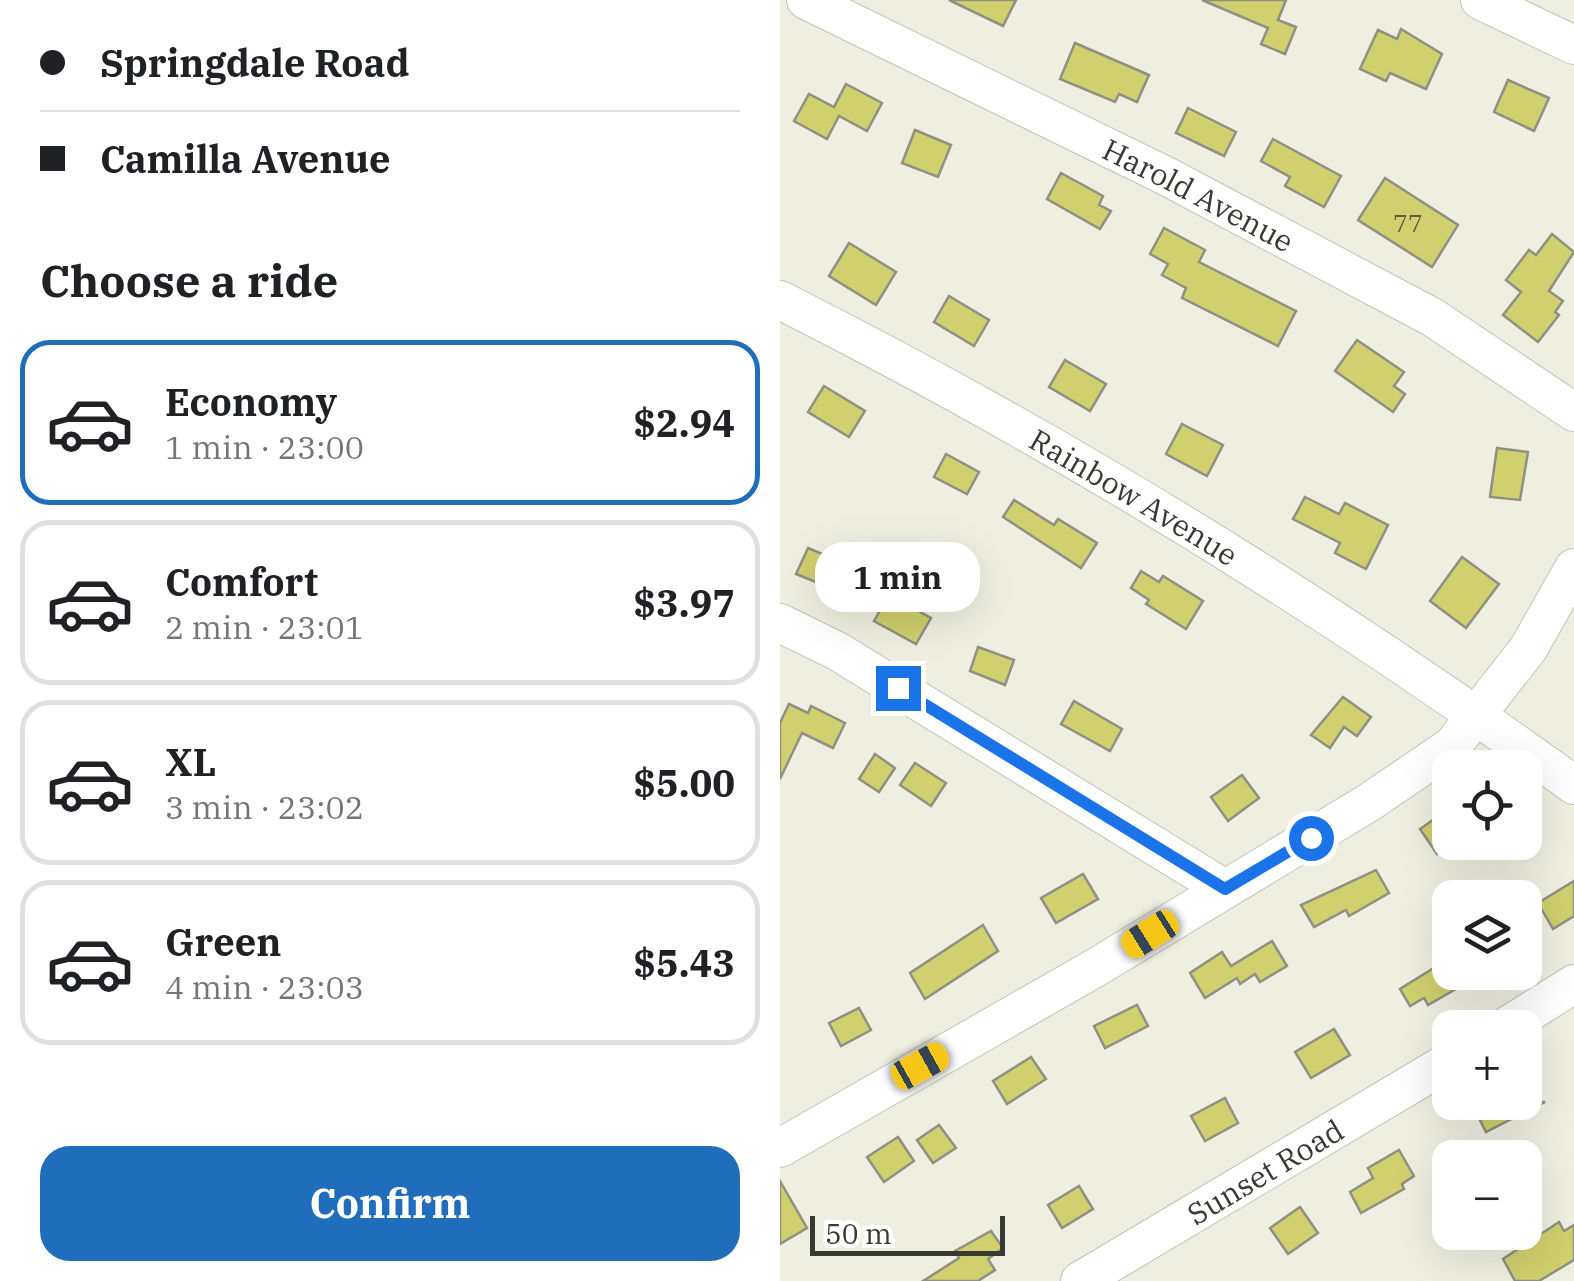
<!DOCTYPE html>
<meta charset="utf-8">
<style>
body{margin:0;font-family:"IBM Plex Serif",serif;background:#f6f6f6;color:#202124;height:100vh;display:flex;flex-direction:column;font-size:38px;white-space:nowrap}
*{box-sizing:border-box;margin:0}
p{font-size:32px;color:#757577}
.icon{flex:none;width:55px;height:55px;fill:none;stroke:currentColor;stroke-width:2;stroke-linecap:round;stroke-linejoin:round}
.map{position:relative;flex:1;overflow:hidden}
.sheet{display:flex;flex-direction:column;background:#fff;width:780px}
.sheet>*{flex:none}
.hud{display:grid;align-content:center;height:220px;padding:0 40px;background:#fff}
.tools{position:absolute;left:652px;top:750px;display:grid;gap:20px}
.tools a{display:grid;place-items:center;width:110px;height:110px;border-radius:20px;background:#fff;box-shadow:0 10px 40px #0002;font-size:50px}
.scale{position:absolute;left:30px;bottom:25px;width:195px;box-sizing:border-box;padding-left:10px;border:5px solid #393933;border-top:0;font-size:28px;line-height:35px;white-space:nowrap;color:#393933;-webkit-text-stroke:8px #fff;paint-order:stroke}
.end{position:absolute;width:45px;height:45px;margin:-22px;border:12px solid #1a73e8;background:#fff;box-shadow:0 0 0 5px #fff}
.from{border-radius:50%}
.bubble{position:absolute;height:70px;border-radius:30px;background:#fff;box-shadow:0 10px 40px #0002;font-size:32px;font-weight:700;line-height:70px;text-align:center}
.car{position:absolute;width:30px;height:60px;margin:-30px -15px;border-radius:12px;box-shadow:0 0 8px 2px #0007;background:linear-gradient(#f5c518 24%,#345 0 40%,#f5c518 0 76%,#345 0 86%,#f5c518 0)}
.hud b{display:flex;align-items:center;gap:35px;height:95px;font-size:38px}
.hud b+b{border-top:2px solid #e0e0e0}
.hud i{width:25px;height:25px;background:#202124}
ul{padding:0;list-style:none}
li{display:flex;align-items:center;gap:30px;height:165px;margin:0 20px 15px;padding:0 20px;border:5px solid #e0e0e0;border-radius:30px}
li div{flex:1}
li b{display:block;font-size:38px}
li em{font-style:normal;font-weight:700}
li.selected{border-color:#206dbc}
li>.icon{width:90px;height:90px;stroke-width:1.5}
h2{padding:0 40px;font-size:45px;line-height:120px}
.action{display:flex;gap:20px;margin-top:auto;padding:20px 40px}
.action a{flex:1;height:115px;border-radius:30px;background:#206dbc;color:#fff;font-size:40px;font-weight:700;line-height:115px;text-align:center}
main{display:flex;flex:1;min-height:0}
.map>svg:first-child{display:block}
.building{fill:#d0d06e;stroke:#909083;stroke-width:2.5}
.lines{fill:none;stroke-linecap:round;stroke-linejoin:round}
.minor-casing{stroke:#c3c4b6;stroke-width:40}
.minor{stroke:#fff;stroke-width:38}
.route{stroke:#1a73e8;stroke-width:12}
.labels{text-anchor:middle;dominant-baseline:central;stroke-width:8;stroke-linejoin:round;paint-order:stroke}
.number-label{font-size:25px;fill:#5f5f42}
.street-label{font-size:30px;fill:#393933;stroke:#fff}
</style>
<main>
<section class="sheet">
<div class="hud">
<b><i class="from"></i>Springdale Road</b>
<b><i></i>Camilla Avenue</b>
</div>
<h2>Choose a ride</h2>
<ul>
<li class="selected"><svg class="icon" aria-label="car" viewBox="0 0 24 24"><path d="M5 17H2v-5l4-1 3-4h7l3 4 3 1v5h-3M9 17h6M6 11h13"/><circle cx="7" cy="17" r="2"/><circle cx="17" cy="17" r="2"/></svg><div><b>Economy</b><p>1 min · 23:00</p></div><em>$2.94</em></li>
<li><svg class="icon" aria-label="car" viewBox="0 0 24 24"><path d="M5 17H2v-5l4-1 3-4h7l3 4 3 1v5h-3M9 17h6M6 11h13"/><circle cx="7" cy="17" r="2"/><circle cx="17" cy="17" r="2"/></svg><div><b>Comfort</b><p>2 min · 23:01</p></div><em>$3.97</em></li>
<li><svg class="icon" aria-label="car" viewBox="0 0 24 24"><path d="M5 17H2v-5l4-1 3-4h7l3 4 3 1v5h-3M9 17h6M6 11h13"/><circle cx="7" cy="17" r="2"/><circle cx="17" cy="17" r="2"/></svg><div><b>XL</b><p>3 min · 23:02</p></div><em>$5.00</em></li>
<li><svg class="icon" aria-label="car" viewBox="0 0 24 24"><path d="M5 17H2v-5l4-1 3-4h7l3 4 3 1v5h-3M9 17h6M6 11h13"/><circle cx="7" cy="17" r="2"/><circle cx="17" cy="17" r="2"/></svg><div><b>Green</b><p>4 min · 23:03</p></div><em>$5.43</em></li>
</ul>
<div class="action"><a>Confirm</a></div>
</section>
<div class="map">
<svg width="794" height="1281" viewBox="0 0 794 1281">
<rect width="100%" height="100%" fill="#efefe1"/>
<!-- building -->
<g class="building">
<path d="M169 0H236L223 26Z"/>
<path d="M422 0H506L498 20 516 27 505 54 481 44 488 28Z"/>
<path d="M621 29 662 54 646 89 610 73 606 81 580 69 598 30 617 39Z"/>
<path d="M295 43 369 75 357 102 339 94 335 102 280 79Z"/>
<path d="M728 80 769 98 754 131 714 112Z"/>
<path d="M66 84 102 103 87 131 59 116 47 139 14 121 29 94 54 107Z"/>
<path d="M408 108 456 132 444 156 396 133Z"/>
<path d="M135 130 171 145 158 177 122 163Z"/>
<path d="M493 139 561 176 544 207 505 186 510 177 481 161Z"/>
<path d="M281 173 323 196 319 205 331 211 320 229 267 199Z"/>
<path d="M605 178 678 225 652 267 578 220Z"/>
<path d="M384 228 425 250 419 262 516 311 498 346 402 298 406 288 382 275 388 264 370 254Z"/>
<path d="M772 234 794 252 769 291 783 301 775 312 779 315 758 342 723 315 741 292 726 280 749 250 756 255Z"/>
<path d="M69 243 116 272 96 305 49 276Z"/>
<path d="M169 296 209 320 194 346 154 322Z"/>
<path d="M577 340 624 372 614 386 625 394 613 412 555 371Z"/>
<path d="M285 360 326 384 310 411 269 387Z"/>
<path d="M44 386 85 411 69 437 28 412Z"/>
<path d="M402 424 443 445 427 476 386 454Z"/>
<path d="M717 448 748 452 740 500 710 497Z"/>
<path d="M166 454 199 472 187 494 154 477Z"/>
<path d="M525 497 559 514 565 503 608 525 586 569 555 553 560 543 513 519Z"/>
<path d="M234 500 274 525 278 519 317 543 301 568 223 517Z"/>
<path d="M28 548 61 562 51 588 16 574Z"/>
<path d="M682 557 719 584 686 628 650 601Z"/>
<path d="M361 571 379 582 383 576 423 601 406 629 366 604 369 600 351 588Z"/>
<path d="M109 595 151 618 136 644 94 621Z"/>
<path d="M198 647 234 660 225 685 190 671Z"/>
<path d="M563 697 591 717 577 736 564 727 550 748 531 735Z"/>
<path d="M294 701 342 729 330 751 281 724Z"/>
<path d="M9 704 28 713 31 706 65 723 53 748 22 733 0 779V723Z"/>
<path d="M95 754 115 768 99 792 79 779Z"/>
<path d="M135 763 166 783 151 806 120 785Z"/>
<path d="M462 775 479 798 448 821 431 797Z"/>
<path d="M670 808V845L657 854 640 829Z"/>
<path d="M596 870 609 893 569 916 566 910 534 927 521 905Z"/>
<path d="M303 874 318 899 276 923 261 898Z"/>
<path d="M794 881V916L773 929 758 903Z"/>
<path d="M203 925 218 951 145 999 130 973Z"/>
<path d="M492 941 507 966 480 982 475 974 460 984 457 978 425 998 410 973 442 952 451 966Z"/>
<path d="M665 961 681 986 648 1005 644 998 630 1006 620 989Z"/>
<path d="M357 1005 368 1026 325 1048 314 1026Z"/>
<path d="M79 1008 91 1030 61 1046 49 1023Z"/>
<path d="M554 1029 570 1055 531 1078 515 1052Z"/>
<path d="M251 1057 266 1079 227 1104 213 1081Z"/>
<path d="M445 1098 458 1123 425 1141 411 1116Z"/>
<path d="M691 1102H765L706 1132Z"/>
<path d="M159 1125 176 1148 153 1163 137 1140Z"/>
<path d="M118 1137 134 1161 104 1182 87 1157Z"/>
<path d="M619 1150 634 1176 622 1184 624 1189 581 1213 570 1192 593 1178 588 1168Z"/>
<path d="M0 1181 27 1228 0 1244Z"/>
<path d="M299 1186 313 1209 282 1228 268 1205Z"/>
<path d="M520 1207 538 1233 508 1254 490 1228Z"/>
<path d="M779 1222 784 1231 794 1225V1260L759 1281H735L723 1259Z"/>
<path d="M211 1231 223 1248 208 1259 215 1270 198 1281H143L179 1258 175 1251Z"/>
</g>
<g class="lines">
<defs>
<g id="minor">
<path id="s1" d="M26 0 386 176 652 317 794 412"/>
<path d="M700 0 794 45"/>
<path id="s2" d="M0 300C274 438 545 605 794 785"/>
<path d="M0 623 57 651 445 889"/>
<path d="M724 1028 794 984"/>
<path d="M0 1148 315 968 588 803 672 746 748 649 794 568"/>
<path id="s3" d="M300 1281 670 1061"/>
</g>
</defs>
<!-- minor casing -->
<use href="#minor" class="minor-casing"/>
<!-- minor -->
<use href="#minor" class="minor"/>
</g>
<g class="lines">
<!-- route -->
<path class="route" d="M118 688 445 889 531 838"/>
</g>
<g class="labels">
<!-- number labels -->
<g class="number-label">
<text x="628" y="222">77</text>
</g>
<!-- street labels -->
<g class="street-label">
<text stroke="none"><textPath href="#s1" startOffset="438">Harold Avenue</textPath></text>
<text stroke="none"><textPath href="#s2" startOffset="405">Rainbow Avenue</textPath></text>
<text stroke="none"><textPath href="#s3" startOffset="215">Sunset Road</textPath></text>
</g>
</g>
</svg>
<div class="tools">
<a><svg class="icon" aria-label="locate" viewBox="0 0 24 24"><circle cx="12" cy="12" r="6"/><path d="M12 2v4M12 18v4M2 12h4M18 12h4"/></svg></a>
<a><svg class="icon" aria-label="layers" viewBox="0 0 24 24"><path d="M12 4l9 5-9 5-9-5zM3 14l9 5 9-5"/></svg></a>
<a>+</a>
<a>−</a>
</div>
<div class="scale">50 m</div>
<i class="end from" style="left:531px;top:838px"></i>
<i class="end" style="left:118px;top:688px"></i>
<div class="bubble" style="left:35px;top:542px;width:165px">1 min</div>
<i class="car" style="left:370px;top:934px;rotate:238deg"></i>
<i class="car" style="left:140px;top:1066px;rotate:61deg"></i>
</div>
</main>
